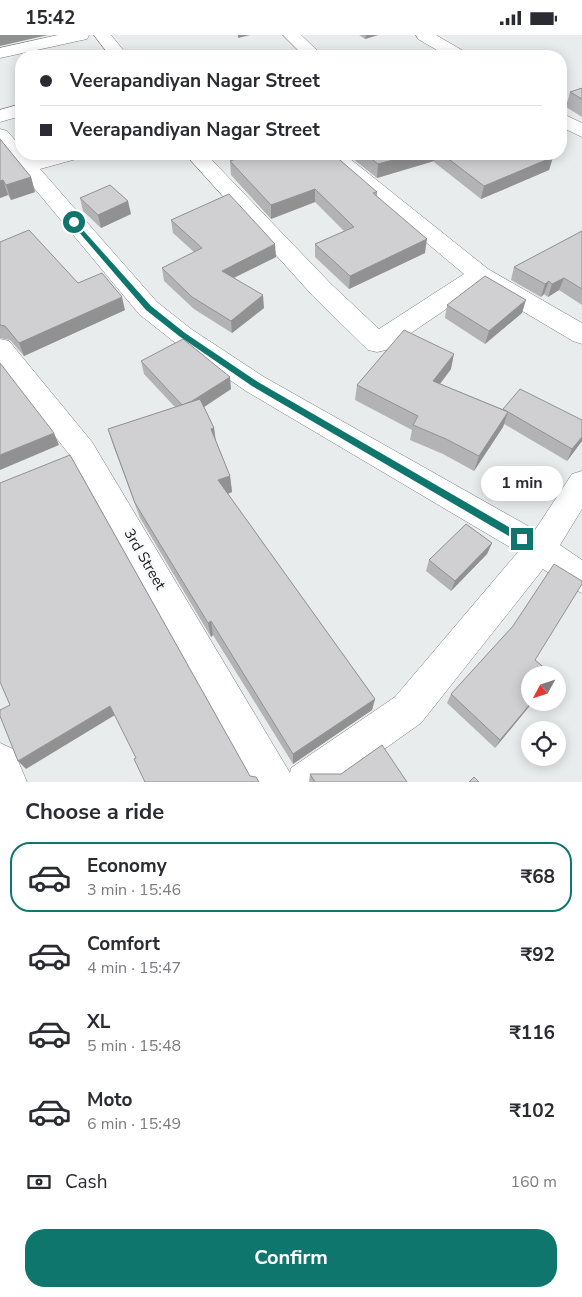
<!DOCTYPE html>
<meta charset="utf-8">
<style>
body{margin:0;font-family:"Nunito Sans",sans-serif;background:#f7f7f7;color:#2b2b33;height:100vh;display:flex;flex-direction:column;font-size:19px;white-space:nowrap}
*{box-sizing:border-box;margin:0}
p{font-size:16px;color:#7c7c81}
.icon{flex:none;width:28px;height:28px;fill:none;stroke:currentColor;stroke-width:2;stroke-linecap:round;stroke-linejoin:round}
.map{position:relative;height:747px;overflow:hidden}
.details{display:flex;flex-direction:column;background:#fff;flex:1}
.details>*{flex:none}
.top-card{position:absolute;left:15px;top:15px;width:552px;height:110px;border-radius:20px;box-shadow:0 2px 12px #0003;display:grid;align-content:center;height:110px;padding:0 25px;background:#fff}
.needle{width:32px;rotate:230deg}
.buttons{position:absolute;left:521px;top:631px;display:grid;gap:10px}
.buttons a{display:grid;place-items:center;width:45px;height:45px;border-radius:50%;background:#fff;box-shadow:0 2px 12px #0003;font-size:25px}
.end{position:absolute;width:22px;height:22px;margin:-11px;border:6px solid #0f766e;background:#fff;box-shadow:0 0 0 2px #fff}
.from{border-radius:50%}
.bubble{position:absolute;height:35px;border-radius:18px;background:#fff;box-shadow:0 2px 12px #0003;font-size:16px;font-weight:700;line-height:35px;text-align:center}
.top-card b{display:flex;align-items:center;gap:18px;height:48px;font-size:19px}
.top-card b+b{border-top:1px solid #e1e1e2}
.top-card i{width:12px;height:12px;background:#2b2b33}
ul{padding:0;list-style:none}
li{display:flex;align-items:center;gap:15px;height:70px;margin:0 10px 8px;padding:0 15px;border:2px solid transparent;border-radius:20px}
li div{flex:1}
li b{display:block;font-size:19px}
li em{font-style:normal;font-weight:700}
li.selected{border-color:#0f766e}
li>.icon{width:45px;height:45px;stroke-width:1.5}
h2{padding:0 25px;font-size:22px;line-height:60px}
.pay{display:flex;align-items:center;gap:12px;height:55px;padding:0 25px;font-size:19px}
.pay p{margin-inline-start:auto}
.primary-button{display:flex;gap:10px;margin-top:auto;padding:10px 25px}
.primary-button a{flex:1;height:58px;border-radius:20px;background:#0f766e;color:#fff;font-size:20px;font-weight:700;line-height:58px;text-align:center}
.status{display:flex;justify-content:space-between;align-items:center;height:35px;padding:0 25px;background:#fff;direction:ltr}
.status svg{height:14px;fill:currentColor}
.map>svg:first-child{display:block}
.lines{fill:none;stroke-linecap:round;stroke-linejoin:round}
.street-casing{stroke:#7a7c7d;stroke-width:1}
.street{fill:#fff;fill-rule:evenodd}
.wall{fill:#b3b2b4}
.shaded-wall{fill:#929192}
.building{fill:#d0cfd1;stroke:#929192}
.route{fill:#0f766e}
.labels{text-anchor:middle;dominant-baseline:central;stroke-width:5;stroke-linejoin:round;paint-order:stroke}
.street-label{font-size:15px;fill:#1c1c1d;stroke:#f7f9fb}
</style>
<div class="status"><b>15:42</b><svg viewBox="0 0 49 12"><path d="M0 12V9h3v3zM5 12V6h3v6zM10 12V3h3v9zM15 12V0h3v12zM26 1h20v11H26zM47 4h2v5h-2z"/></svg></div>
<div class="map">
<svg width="582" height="747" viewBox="0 0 582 747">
<rect width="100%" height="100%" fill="#e9eced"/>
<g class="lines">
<defs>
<g id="street">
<path d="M58 0H89L87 4 0 23V13Z"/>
<path d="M94 0H111L128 21H110Z"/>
<path d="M283 0H301L323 21H304Z"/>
<path d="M416 0H436L465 17 468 21H447L418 4Z"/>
<path d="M21 69V81L0 87V75Z"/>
<path d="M561 78 582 88V102L561 92Z"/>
<path d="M0 94 7 96 21 112V119H27L31 123 50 119H83L80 123 40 134 157 267 191 294 264 342 535 495 572 439 582 436V474L560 510 582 525V558L571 553 543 534 421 688 338 747H253L72 423 0 331V304L9 306 92 407 290 738 291 733 395 662 518 517 246 356 173 306 139 279 0 112Z"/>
<path d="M185 119H206L331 249 379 294 464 239 325 123 322 119H344L488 234 582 288V309L573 306 480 251 386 315 377 317 368 315 313 261Z"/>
<path d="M0 708 13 714 27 747H0Z"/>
</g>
</defs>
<!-- street casing -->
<use href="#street" class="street-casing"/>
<!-- street -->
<use href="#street" class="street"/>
</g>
<!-- wall -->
<g class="wall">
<path d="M359 0H378L365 4Z"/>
<path d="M582 53V82L566 72 570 57Z"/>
<path d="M0 104 31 142 35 157 11 165 8 160 0 163Z"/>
<path d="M347 119H548L553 122 549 135 481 164 434 127V126L377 143Z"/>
<path d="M230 126 377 157V161L425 218 349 254 315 222V209L344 196 315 167 271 184 231 140Z"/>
<path d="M80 163 131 179 101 193 83 176Z"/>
<path d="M171 185 276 222 234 243 264 273 232 298 194 274 164 246 162 233 194 217 173 198Z"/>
<path d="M582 196V270L559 255 548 262 544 259 541 262 511 245 514 232Z"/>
<path d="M0 207 78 248 125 275 24 321 10 305 0 303Z"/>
<path d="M447 270 522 278 485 309 445 283Z"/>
<path d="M141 326 231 354 204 372 214 393 216 406 230 441 232 457 228 459 375 664 372 675 293 729 213 600 211 602 140 483 113 410 108 394 175 372 144 339Z"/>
<path d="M451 334 440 349 582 406 567 426 504 389 503 392 474 436 443 419 410 405 412 395 355 365 357 350Z"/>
<path d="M492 508 487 519 451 556 426 536 429 525Z"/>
<path d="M535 625 530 668H532L495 713 447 668 451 659Z"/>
<path d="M310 739 407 747H309Z"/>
</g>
<!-- shaded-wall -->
<g class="shaded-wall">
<path d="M0 0H48L0 11Z"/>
<path d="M238 0H250L238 3Z"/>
<path d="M366 0H378L365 4Z"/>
<path d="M415 119H436L434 126 377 143 378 129Z"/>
<path d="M553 122 549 135 481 164 484 151Z"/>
<path d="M31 142 35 157 11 165 6 150Z"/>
<path d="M3 145 8 160 0 163V146Z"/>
<path d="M315 154V167L271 184V170Z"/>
<path d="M128 166 131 179 101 193 98 180Z"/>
<path d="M427 204 425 218 349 254 350 241Z"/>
<path d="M275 209 276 222 223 248 222 236Z"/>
<path d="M564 243 559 255 548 262 552 249Z"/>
<path d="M549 246 544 259 541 262 545 249Z"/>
<path d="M263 260 264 273 232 298 231 286Z"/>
<path d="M122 262 125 275 24 321 19 308Z"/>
<path d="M526 265 522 278 485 309 489 296Z"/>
<path d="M454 319 451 334 430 362 433 346Z"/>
<path d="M230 342 231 354 186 384 184 372Z"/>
<path d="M508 377 503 392 474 436 479 421Z"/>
<path d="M214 393 216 410 211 394Z"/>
<path d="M54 398 59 410 0 435V420Z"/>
<path d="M582 402V406L567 426 572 414Z"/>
<path d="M230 441 232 457 220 461 218 445Z"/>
<path d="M492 508 487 519 451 556 455 546Z"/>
<path d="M211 586 213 600 211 602 208 588Z"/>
<path d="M375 664 372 675 293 729V719Z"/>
<path d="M531 668H532L495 713 500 705Z"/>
<path d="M110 671 115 680 26 734 18 726Z"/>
</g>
<!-- building -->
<g class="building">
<path d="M582 53V64L570 57Z"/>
<path d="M0 104 31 142 6 150 3 145 0 146Z"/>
<path d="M252 119H333L377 157 373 158 427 204 350 241 315 209 354 192 315 154 271 170 230 126Z"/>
<path d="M365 119H415L378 129Z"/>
<path d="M442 119H548L553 122 484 151Z"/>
<path d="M110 150 128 166 98 180 80 163Z"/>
<path d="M229 159 275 209 222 236 263 260 231 286 192 262 162 233 202 213 171 185Z"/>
<path d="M29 195 78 248 102 238 122 262 19 308 5 291 0 290V207Z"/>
<path d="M582 196V254L564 243 552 249 549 246 545 249 514 232Z"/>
<path d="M485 241 526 265 489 296 447 270Z"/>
<path d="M404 295 454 319 433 346 508 377 479 421 446 404 413 390 418 381 357 350Z"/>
<path d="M183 304 230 342 192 366 182 370 141 326Z"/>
<path d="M0 328 54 398 0 420Z"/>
<path d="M520 354 582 385V402L572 414 503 374Z"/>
<path d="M200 364 214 393 211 394 230 441 218 445 375 664 293 719 211 586 208 588 135 468 108 394Z"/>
<path d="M70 420 250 741 256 742 259 747H145L134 724 136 723 110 671 18 726 0 681V675L10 670 0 647V448Z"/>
<path d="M466 489 492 508 455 546 429 525Z"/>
<path d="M554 529 582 546V549L535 625 553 640H530V668H531L500 705 451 659 513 591Z"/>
<path d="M382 710 407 747H315L310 739H341Z"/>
<path d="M474 742 479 747H469Z"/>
</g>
<!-- route -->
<path class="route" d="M74 185 151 271 185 298 258 347 526 502V507H519L252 351 179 301 146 275 71 188 70 187Z"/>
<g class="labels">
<!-- street labels -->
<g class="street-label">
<text transform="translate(145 524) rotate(60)">3rd Street</text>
</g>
</g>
</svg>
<div class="buttons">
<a><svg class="needle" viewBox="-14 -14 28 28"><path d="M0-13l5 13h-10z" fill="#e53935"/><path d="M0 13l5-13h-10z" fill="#7c7c81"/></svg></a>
<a><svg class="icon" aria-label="locate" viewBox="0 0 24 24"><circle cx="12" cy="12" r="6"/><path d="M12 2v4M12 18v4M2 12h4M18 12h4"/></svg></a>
</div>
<i class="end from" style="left:74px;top:187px"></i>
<i class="end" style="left:522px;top:504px"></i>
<div class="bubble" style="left:481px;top:431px;width:82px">1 min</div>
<div class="top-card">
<b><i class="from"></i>Veerapandiyan Nagar Street</b>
<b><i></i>Veerapandiyan Nagar Street</b>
</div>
</div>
<section class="details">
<h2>Choose a ride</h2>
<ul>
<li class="selected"><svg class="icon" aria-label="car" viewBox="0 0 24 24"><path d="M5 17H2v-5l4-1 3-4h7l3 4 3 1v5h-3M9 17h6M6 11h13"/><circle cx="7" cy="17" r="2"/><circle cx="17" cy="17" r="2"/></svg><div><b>Economy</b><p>3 min · 15:46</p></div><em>₹68</em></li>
<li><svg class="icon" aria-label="car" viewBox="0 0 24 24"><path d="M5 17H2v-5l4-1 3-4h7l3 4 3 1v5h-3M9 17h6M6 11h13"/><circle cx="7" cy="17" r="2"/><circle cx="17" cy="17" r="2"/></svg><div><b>Comfort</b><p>4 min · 15:47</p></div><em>₹92</em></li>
<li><svg class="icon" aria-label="car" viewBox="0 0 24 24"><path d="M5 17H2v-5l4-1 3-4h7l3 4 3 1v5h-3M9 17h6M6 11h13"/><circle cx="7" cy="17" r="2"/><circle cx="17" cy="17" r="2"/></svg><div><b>XL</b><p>5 min · 15:48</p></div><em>₹116</em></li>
<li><svg class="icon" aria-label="car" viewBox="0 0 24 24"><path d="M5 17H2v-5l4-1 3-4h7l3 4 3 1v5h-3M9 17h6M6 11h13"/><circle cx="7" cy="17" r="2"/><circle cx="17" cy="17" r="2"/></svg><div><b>Moto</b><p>6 min · 15:49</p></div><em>₹102</em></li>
</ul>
<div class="pay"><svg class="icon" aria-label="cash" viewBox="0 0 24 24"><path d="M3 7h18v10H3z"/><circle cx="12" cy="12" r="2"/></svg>Cash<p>160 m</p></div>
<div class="primary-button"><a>Confirm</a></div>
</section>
